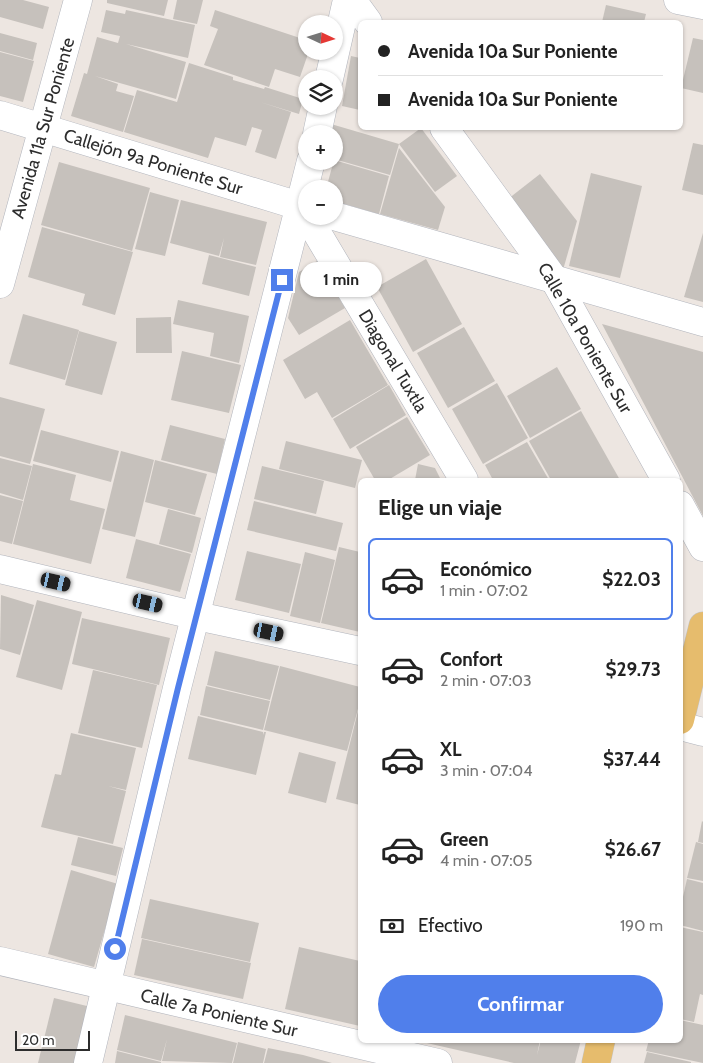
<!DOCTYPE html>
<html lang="es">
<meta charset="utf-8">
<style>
body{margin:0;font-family:Cabin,sans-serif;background:#f2f2f2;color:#222;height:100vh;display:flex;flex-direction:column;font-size:19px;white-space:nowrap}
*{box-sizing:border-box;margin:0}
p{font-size:16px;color:#767676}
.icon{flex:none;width:28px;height:28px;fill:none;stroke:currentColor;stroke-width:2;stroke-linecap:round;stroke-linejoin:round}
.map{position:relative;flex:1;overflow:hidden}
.side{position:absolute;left:358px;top:478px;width:325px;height:565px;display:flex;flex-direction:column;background:#fff;border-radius:8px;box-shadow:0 1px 4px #0004}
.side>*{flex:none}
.banner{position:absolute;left:358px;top:20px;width:325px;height:110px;border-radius:8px;box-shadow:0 1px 4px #0004;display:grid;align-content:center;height:110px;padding:0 20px;background:#fff}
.needle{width:32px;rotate:94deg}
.buttons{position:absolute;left:298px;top:15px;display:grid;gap:10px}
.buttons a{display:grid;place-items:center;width:45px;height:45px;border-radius:50%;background:#fff;box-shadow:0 1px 4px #0004;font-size:25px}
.scale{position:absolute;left:15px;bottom:12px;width:75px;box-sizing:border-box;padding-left:5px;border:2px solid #2d2d2d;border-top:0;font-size:14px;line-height:18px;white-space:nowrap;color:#2d2d2d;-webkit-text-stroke:4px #fff;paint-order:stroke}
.end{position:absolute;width:22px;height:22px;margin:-11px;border:6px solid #507feb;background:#fff;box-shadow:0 0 0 2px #fff}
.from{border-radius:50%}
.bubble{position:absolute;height:35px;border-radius:18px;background:#fff;box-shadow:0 1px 4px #0004;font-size:16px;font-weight:700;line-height:35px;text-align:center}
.car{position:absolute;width:15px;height:30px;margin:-15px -8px;border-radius:6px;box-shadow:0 0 4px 1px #0007;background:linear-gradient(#222 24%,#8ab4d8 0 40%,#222 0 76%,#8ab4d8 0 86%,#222 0)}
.banner b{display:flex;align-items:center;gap:18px;height:48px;font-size:19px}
.banner b+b{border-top:1px solid #e0e0e0}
.banner i{width:12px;height:12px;background:#222}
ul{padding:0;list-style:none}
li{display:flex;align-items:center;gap:15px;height:82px;margin:0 10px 8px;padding:0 10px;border:2px solid transparent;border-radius:8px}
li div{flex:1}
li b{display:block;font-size:19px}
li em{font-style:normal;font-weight:700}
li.current{border-color:#507feb}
li>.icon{width:45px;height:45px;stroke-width:1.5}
h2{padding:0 20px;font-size:22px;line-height:60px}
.pay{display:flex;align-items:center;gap:12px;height:55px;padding:0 20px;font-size:19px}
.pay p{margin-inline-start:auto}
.action{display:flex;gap:10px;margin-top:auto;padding:10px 20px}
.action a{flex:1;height:58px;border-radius:30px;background:#507feb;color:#fff;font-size:20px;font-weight:700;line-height:58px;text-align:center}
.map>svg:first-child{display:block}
.building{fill:#c6c1bc}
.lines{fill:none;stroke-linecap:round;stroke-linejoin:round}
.minor-casing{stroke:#b1b4bc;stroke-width:29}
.major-casing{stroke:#c4c4c4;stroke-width:29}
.minor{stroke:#fff;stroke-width:28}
.major{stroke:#e6bc6d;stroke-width:28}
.route{stroke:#507feb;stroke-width:6}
.labels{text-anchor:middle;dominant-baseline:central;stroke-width:4.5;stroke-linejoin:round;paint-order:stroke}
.street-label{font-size:18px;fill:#2d2d2d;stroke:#fff}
</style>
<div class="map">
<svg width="703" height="1063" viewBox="0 0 703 1063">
<rect width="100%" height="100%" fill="#ede6e1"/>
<!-- building -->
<g class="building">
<path d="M0 0H23L49 7 43 29 0 17Z"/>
<path d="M107 0H168L164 16 107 3Z"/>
<path d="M177 0H203L197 24 173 19Z"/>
<path d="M606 5 646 14 644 22H602Z"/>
<path d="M106 10 125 14 126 10 195 25 188 58 126 44 186 62 176 99 95 76 118 84 116 91 134 96 123 132 71 116 84 73 87 74 97 37 118 43 120 36 101 32Z"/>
<path d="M215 10 306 40V51H309L300 77 275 69 269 87 204 65 218 29 210 26Z"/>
<path d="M0 33 37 43 33 60 0 51Z"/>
<path d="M693 38 703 40V93L681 88Z"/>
<path d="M0 52 34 61 23 102 0 96Z"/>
<path d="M351 56 360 58V110L342 106Z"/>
<path d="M189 63 233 77V80L264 89 265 87 303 99 299 114 260 102 291 112 276 159 255 152 262 130 252 127 246 146 215 137 208 158 124 132 137 90 177 102Z"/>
<path d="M331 124 399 144 390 175 334 159V134H328Z"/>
<path d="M421 128 457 176 435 192 399 144Z"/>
<path d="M693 143 703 145V195L682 190Z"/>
<path d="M399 148 445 207 438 230 380 214Z"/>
<path d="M334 160 389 176 379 214 334 201V189H326Z"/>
<path d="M59 162 150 188 132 251 41 225Z"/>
<path d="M591 173 642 186 620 278 569 266Z"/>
<path d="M540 174 577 221 563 270 508 199Z"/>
<path d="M150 192 179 200 165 256 135 249Z"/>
<path d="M181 200 267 222 256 265 220 257 224 238 219 256 170 243Z"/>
<path d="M42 227 133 252 115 315 82 305 85 294 28 277Z"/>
<path d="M703 233V302L684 297Z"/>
<path d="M209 255 256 267 249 296 202 284Z"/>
<path d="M426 259 462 324 413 352 377 287Z"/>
<path d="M317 261 345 308 299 335 288 318 299 272Z"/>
<path d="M178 300 249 316 239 363 210 356 214 333 173 324Z"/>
<path d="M23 314 79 330 65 380 9 364Z"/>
<path d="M171 317 172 353H136V318Z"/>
<path d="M350 320 388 385 332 418 317 392 305 399 283 360Z"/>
<path d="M602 324 703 352V516Z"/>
<path d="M464 327 495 381 448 408 417 353Z"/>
<path d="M79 331 117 342 102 395 65 385Z"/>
<path d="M182 351 241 365 229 413 171 400Z"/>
<path d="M557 367 581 409 530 438 507 396Z"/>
<path d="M497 383 528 438 483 464 452 409Z"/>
<path d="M389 385 406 415 350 449 333 419Z"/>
<path d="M0 397 45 409 30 464 0 456Z"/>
<path d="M581 411 620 480H551L529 441Z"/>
<path d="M407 417 430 455 388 480H375L356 447Z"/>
<path d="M170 425 225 439 217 474 161 460Z"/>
<path d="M41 430 119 451 111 482 33 461Z"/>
<path d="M286 441 362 460 355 488 279 469Z"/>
<path d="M527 442 549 480H493L485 465Z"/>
<path d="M121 451 154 460 135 537 102 529Z"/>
<path d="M0 458 32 466 23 500 0 493Z"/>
<path d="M155 460 207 474 195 515 145 502Z"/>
<path d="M33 464 76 475 70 500 105 509 91 564 13 544Z"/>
<path d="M418 464 435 468 441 480H415Z"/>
<path d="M262 466 324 481 316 514 254 499Z"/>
<path d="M0 495 23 501 12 544 0 541Z"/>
<path d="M254 501 343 523 336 551 247 530Z"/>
<path d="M168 509 201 518 192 553 159 544Z"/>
<path d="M136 539 191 554 180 592 126 578Z"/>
<path d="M339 547 360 552V632L321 623Z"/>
<path d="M247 551 301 564 289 613 235 600Z"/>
<path d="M305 552 335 560 320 623 290 616Z"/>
<path d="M1 595 34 605 20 655 0 649Z"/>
<path d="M37 600 82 612 62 690 16 677Z"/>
<path d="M82 618 170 638 159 685 72 664Z"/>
<path d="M215 651 279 666 270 700 207 685Z"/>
<path d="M280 666 360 687V701L347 751 264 730Z"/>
<path d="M93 670 157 685 142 748 78 733Z"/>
<path d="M206 686 270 701 263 730 200 715Z"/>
<path d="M359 707H360V805L336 799Z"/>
<path d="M198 716 263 732V735L264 732H266L256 775 188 759Z"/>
<path d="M71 733 136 748 126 790 108 786 126 791 113 844 41 827 55 774 61 775Z"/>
<path d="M299 752 336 762 326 803 288 793Z"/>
<path d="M702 821 703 822V843L698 842Z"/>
<path d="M78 837 123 848 116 876 71 865Z"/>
<path d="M696 842 703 844V881L687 878Z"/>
<path d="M71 870 118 884 94 967 48 954Z"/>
<path d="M687 879 703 883V931L680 925V910Z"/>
<path d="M150 899 259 923 250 962 141 938Z"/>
<path d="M680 927 703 932V995L700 994 694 1022 680 1019Z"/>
<path d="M142 939 251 963 243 999 134 975Z"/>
<path d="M299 947 360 961V1026L285 1009Z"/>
<path d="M54 998 91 1007 77 1063H38Z"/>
<path d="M125 1015 237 1043 232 1063 162 1061 167 1039 161 1061 117 1050Z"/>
<path d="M680 1020 703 1025V1063L646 1051 649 1040H680Z"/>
<path d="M540 1040 537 1055 541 1040H581L575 1063H514L418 1041Z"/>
<path d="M238 1042 266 1049 263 1063H233Z"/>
<path d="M268 1048 303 1055 332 1063H264Z"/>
<path d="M117 1051 161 1062V1063H115Z"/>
<path d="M647 1052 691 1062V1063H644Z"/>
</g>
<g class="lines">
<defs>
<g id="minor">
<path d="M352 0 368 22"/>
<path d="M678 0 703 5"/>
<path d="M329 79 347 0"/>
<path d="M0 115 306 208"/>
<path d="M444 128 554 279 666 480"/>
<path d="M317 134 323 106"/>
<path d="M307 216 464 480"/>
<path d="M334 216 703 322"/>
<path d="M0 284 78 0"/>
<path d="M680 505 703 547"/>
<path d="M0 569 197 616 360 651"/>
<path d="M680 726 703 732"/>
<path d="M0 961 438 1063"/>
<path d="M88 1063 177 688 311 161"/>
</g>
<g id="major">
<path d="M680 720 703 626"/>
<path d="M596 1063 601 1040"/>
</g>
</defs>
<!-- minor casing -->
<use href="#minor" class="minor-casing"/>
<!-- major casing -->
<use href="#major" class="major-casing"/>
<!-- minor -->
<use href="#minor" class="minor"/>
<!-- major -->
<use href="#major" class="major"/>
</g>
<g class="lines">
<!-- route -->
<path class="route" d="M115 949 178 688 282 280"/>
</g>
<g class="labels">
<!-- street labels -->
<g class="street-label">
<text transform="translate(43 128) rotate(-74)">Avenida 11a Sur Poniente</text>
<text transform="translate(153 162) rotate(17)">Callejón 9a Poniente Sur</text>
<text transform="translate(585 338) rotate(60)">Calle 10a Poniente Sur</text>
<text transform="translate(393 361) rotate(59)">Diagonal Tuxtla</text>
<text transform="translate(219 1013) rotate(13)">Calle 7a Poniente Sur</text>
</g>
</g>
</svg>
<div class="buttons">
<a><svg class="needle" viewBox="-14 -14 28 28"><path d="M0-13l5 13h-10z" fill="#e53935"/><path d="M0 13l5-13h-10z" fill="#767676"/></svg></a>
<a><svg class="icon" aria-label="layers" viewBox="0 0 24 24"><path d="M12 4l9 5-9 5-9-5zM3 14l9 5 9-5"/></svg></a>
<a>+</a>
<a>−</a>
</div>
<div class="scale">20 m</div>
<i class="end from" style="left:115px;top:949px"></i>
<i class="end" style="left:282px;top:280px"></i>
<div class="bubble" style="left:300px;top:262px;width:82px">1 min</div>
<i class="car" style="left:56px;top:582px;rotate:103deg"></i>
<i class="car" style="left:148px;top:603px;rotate:103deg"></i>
<i class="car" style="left:269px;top:632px;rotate:102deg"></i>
<div class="banner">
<b><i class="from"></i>Avenida 10a Sur Poniente</b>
<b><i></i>Avenida 10a Sur Poniente</b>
</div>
<section class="side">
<h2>Elige un viaje</h2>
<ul>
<li class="current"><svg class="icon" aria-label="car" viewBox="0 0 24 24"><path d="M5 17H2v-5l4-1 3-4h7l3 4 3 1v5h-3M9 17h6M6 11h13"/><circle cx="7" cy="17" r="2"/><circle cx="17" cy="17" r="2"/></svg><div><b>Económico</b><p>1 min · 07:02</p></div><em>$22.03</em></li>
<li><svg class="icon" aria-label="car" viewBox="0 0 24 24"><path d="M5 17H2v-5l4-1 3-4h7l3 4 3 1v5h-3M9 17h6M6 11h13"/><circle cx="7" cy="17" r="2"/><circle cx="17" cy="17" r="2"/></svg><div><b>Confort</b><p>2 min · 07:03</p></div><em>$29.73</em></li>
<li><svg class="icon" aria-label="car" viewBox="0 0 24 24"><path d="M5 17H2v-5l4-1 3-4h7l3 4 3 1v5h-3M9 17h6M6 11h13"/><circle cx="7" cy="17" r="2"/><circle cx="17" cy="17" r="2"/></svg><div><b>XL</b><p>3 min · 07:04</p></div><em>$37.44</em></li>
<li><svg class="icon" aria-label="car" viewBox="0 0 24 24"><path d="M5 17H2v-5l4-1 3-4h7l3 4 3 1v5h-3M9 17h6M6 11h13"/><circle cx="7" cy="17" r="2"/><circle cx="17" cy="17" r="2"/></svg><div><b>Green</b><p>4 min · 07:05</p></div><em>$26.67</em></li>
</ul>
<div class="pay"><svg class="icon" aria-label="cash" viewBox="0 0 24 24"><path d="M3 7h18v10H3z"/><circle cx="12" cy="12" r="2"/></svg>Efectivo<p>190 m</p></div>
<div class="action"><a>Confirmar</a></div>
</section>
</div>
